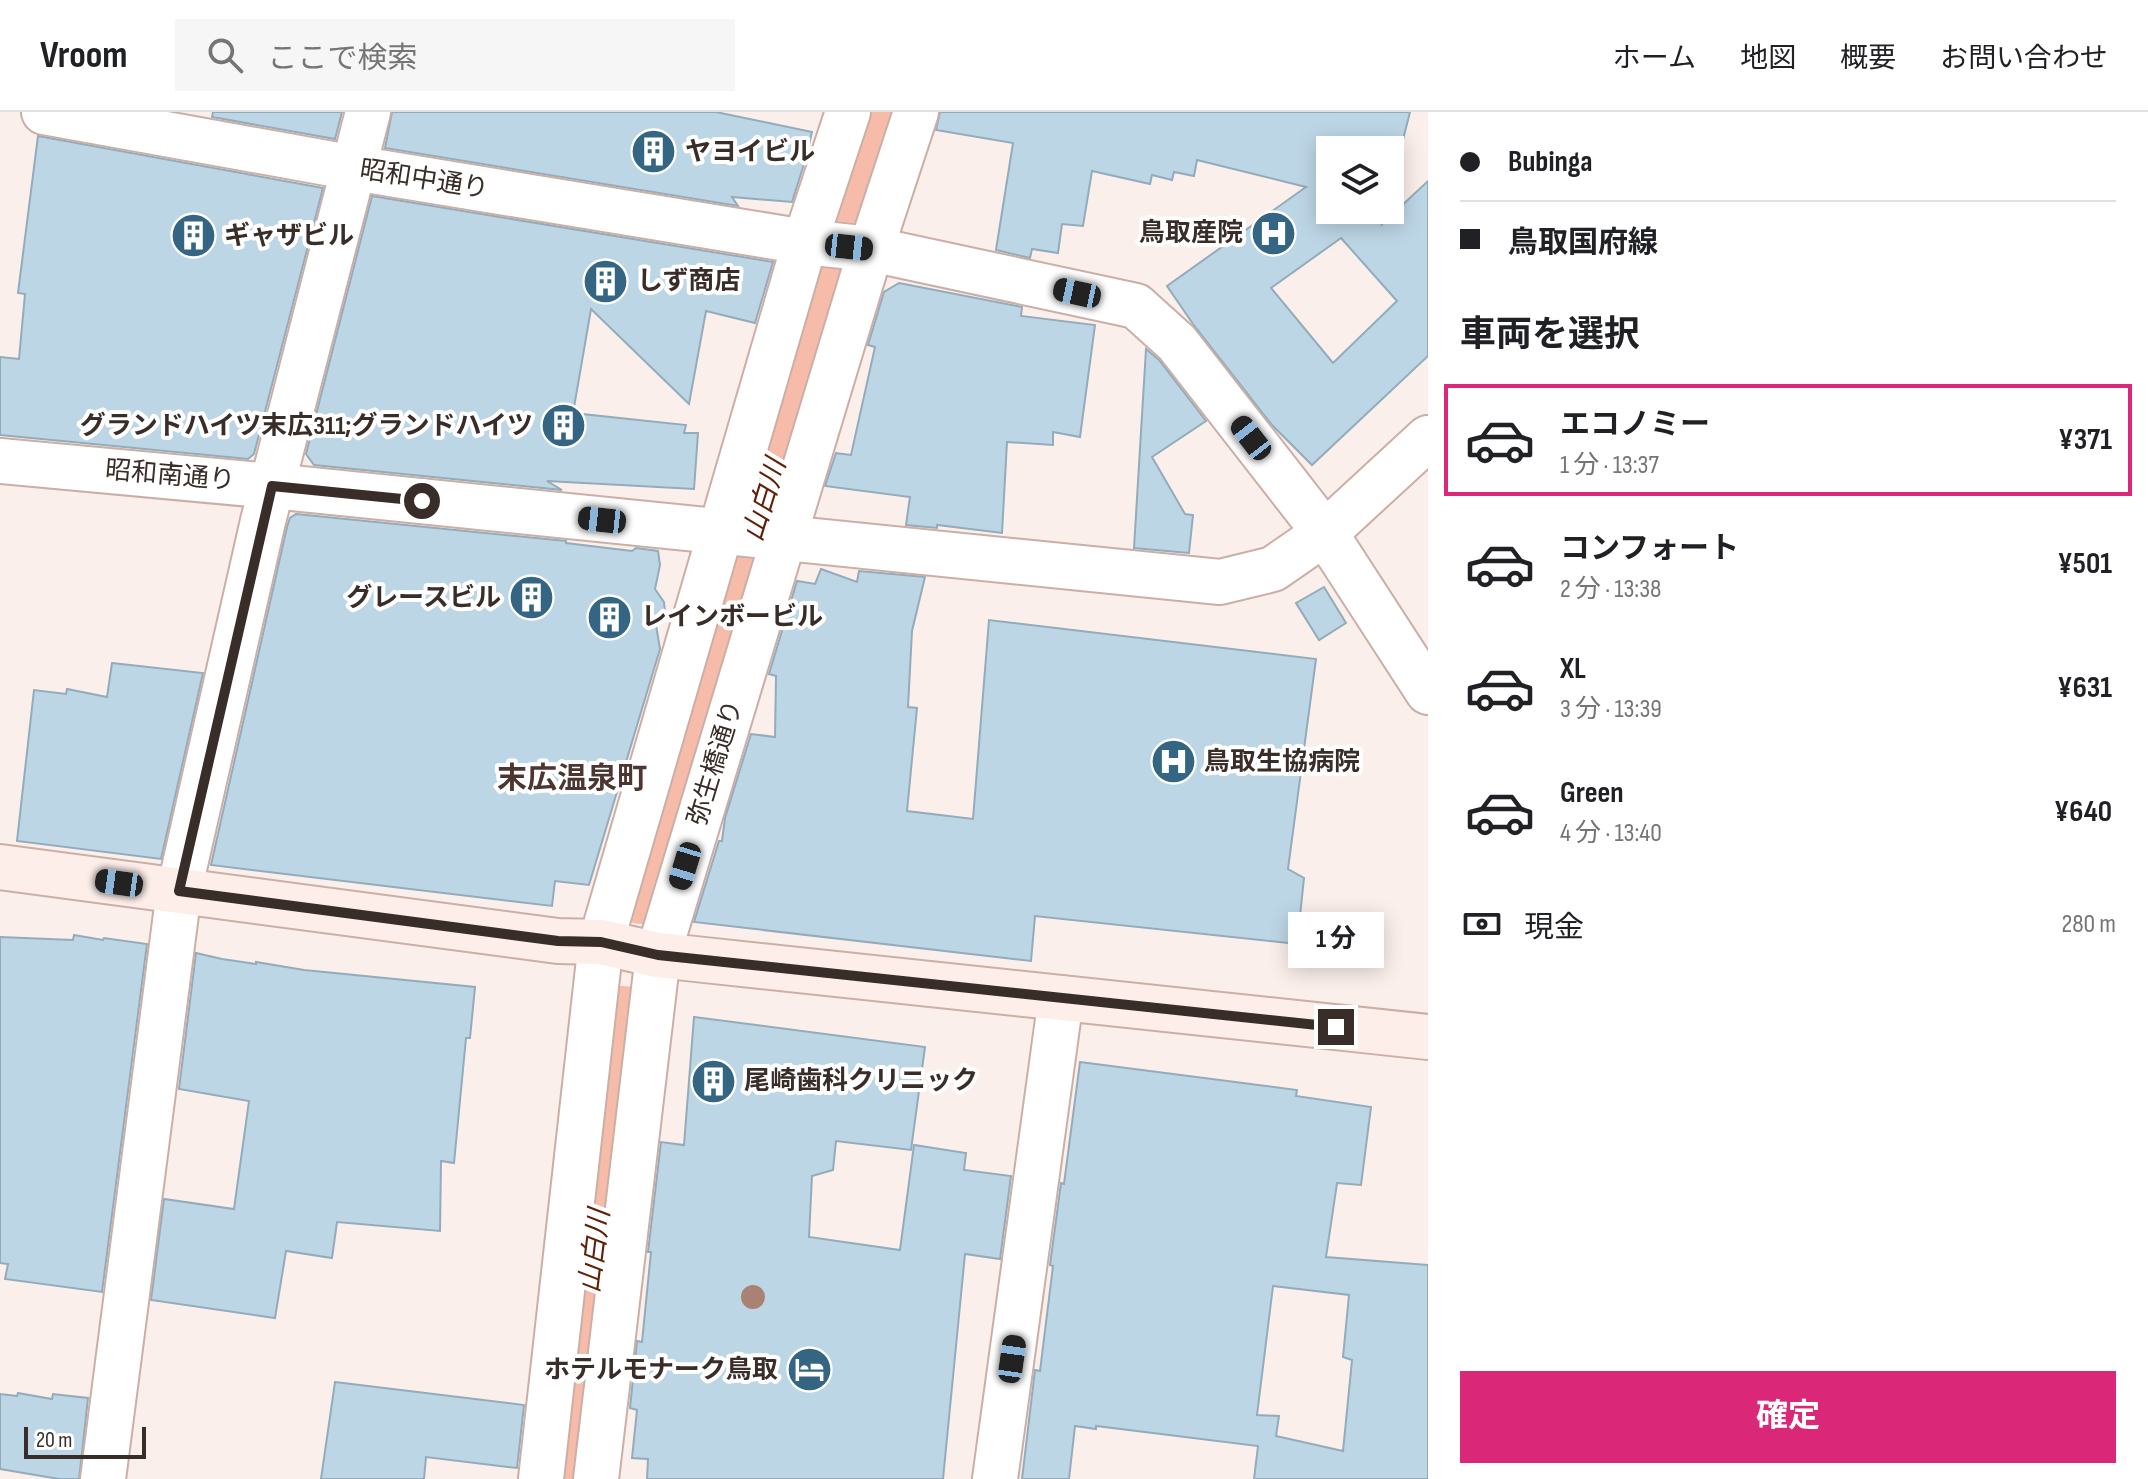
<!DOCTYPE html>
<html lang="ja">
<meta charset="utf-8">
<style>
body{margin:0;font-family:"Sofia Sans Condensed","Noto Sans JP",sans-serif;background:#f6f6f6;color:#202124;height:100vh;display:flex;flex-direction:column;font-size:30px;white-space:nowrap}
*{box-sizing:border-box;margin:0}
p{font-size:26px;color:#757577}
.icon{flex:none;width:44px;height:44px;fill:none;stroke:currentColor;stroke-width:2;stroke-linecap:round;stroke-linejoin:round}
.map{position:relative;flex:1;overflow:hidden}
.details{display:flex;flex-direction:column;background:#fff;width:720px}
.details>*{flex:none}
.banner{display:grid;align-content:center;height:176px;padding:0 32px;background:#fff}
.controls{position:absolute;left:1316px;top:24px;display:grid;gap:16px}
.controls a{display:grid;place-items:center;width:88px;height:88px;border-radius:0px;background:#fff;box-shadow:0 4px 20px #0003;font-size:40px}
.scale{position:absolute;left:24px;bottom:20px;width:122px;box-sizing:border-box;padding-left:8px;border:4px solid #382d29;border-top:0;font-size:22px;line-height:28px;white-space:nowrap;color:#382d29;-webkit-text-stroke:6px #fff;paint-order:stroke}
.end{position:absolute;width:36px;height:36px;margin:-18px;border:10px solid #382d29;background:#fff;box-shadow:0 0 0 4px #fff}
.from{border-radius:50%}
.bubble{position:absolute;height:56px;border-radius:0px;background:#fff;box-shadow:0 4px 20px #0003;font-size:26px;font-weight:700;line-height:56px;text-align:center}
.car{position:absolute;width:24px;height:48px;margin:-24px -12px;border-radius:10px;box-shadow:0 0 6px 2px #0007;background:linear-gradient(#222 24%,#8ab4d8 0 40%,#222 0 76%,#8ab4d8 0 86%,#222 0)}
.banner b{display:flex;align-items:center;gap:28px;height:76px;font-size:30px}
.banner b+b{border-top:2px solid #e0e0e0}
.banner i{width:20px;height:20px;background:#202124}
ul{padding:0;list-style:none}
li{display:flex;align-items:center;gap:24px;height:112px;margin:0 16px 12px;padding:0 16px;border:4px solid transparent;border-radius:0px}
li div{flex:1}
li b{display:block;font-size:30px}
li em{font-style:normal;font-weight:700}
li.active{border-color:#db2777}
li>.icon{width:72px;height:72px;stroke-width:1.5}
h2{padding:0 32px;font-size:36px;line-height:96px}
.pay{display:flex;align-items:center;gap:20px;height:88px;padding:0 32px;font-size:30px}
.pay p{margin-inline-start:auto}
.action{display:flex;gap:16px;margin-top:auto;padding:16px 32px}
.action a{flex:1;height:92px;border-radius:0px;background:#db2777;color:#fff;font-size:32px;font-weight:700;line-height:92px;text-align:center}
header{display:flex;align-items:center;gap:48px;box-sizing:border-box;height:112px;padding:0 40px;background:#fff;border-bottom:2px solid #e0e0e0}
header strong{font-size:38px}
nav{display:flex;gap:44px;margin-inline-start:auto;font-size:28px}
.search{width:560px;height:72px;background:#f6f6f6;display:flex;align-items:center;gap:20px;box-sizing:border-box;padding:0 28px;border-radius:0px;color:#757577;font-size:30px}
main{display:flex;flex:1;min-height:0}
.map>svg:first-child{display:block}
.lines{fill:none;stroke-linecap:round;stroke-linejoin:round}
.river{stroke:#f7bca9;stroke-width:74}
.building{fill:#bdd6e6;stroke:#93abba;stroke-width:2;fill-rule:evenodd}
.minor-casing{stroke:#cbafa6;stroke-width:48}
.tertiary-casing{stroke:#cbafa6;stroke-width:48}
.secondary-casing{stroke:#cbafa6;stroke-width:48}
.minor{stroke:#fff;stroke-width:44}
.tertiary{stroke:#fff;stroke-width:44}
.secondary{stroke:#fdeeea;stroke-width:44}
.tree{fill:#aa8273}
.route{stroke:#382d29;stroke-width:10}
.labels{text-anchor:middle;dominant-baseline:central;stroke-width:8;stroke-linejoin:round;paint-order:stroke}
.poi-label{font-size:26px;font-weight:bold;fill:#382d29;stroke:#fff;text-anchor:start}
.street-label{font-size:26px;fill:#382d29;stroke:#fff}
.water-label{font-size:28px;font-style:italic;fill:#5f2008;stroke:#fff}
.quarter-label{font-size:30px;font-weight:bold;fill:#4c362f;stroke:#fff}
</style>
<header>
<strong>Vroom</strong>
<div class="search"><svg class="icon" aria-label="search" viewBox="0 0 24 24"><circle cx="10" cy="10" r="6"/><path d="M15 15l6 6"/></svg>ここで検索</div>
<nav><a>ホーム</a><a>地図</a><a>概要</a><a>お問い合わせ</a></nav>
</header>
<main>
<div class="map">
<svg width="1428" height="1367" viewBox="0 0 1428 1367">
<rect width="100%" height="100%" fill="#fbefeb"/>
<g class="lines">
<!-- river -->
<g class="river">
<path d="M643 775 742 452 887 0"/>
<path d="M567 1367 623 911"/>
</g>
</g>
<!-- building -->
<g class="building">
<path d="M213 0H342L335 27 212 5Z"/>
<path d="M392 0H716L812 20 805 49 792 90 732 85 738 94 385 36Z"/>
<path d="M940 0H1410L1390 79V38H1330V98H1385L1382 112 1428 69V244L1312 353 1272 313 1193 212 1167 174 1306 75 1197 48 1194 64 1174 60 1172 68 1152 63 1150 72 1092 59 1083 114 1062 112 1058 141 1032 137 1030 146 996 138 1013 31 936 18ZM1341 126 1397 189 1333 251 1271 176Z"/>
<path d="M38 24 323 76 254 342 248 347 0 323V245L19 247 25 182 18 181Z"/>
<path d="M372 84 773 150 755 211 706 199 689 292 591 197 573 301 686 313 684 321H698L694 377 547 369 562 378 314 353 306 342Z"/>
<path d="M899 171 1022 195 1021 204 1095 213 1080 325 1053 320V333L1007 330 1002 421 937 413V416L906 413 910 385 825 374 836 341 851 343 875 235 868 233 884 180Z"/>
<path d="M1146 237 1159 248 1206 309 1152 345 1185 402 1193 403 1189 441 1134 436Z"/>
<path d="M296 402 566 429V431L632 439 636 436 658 439 660 453 655 477 664 490 665 501 656 513 660 537 589 773 555 769 552 794 211 753 287 415 290 406Z"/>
<path d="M821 457 857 470 859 459 925 465 912 519 908 595 917 596 907 699 973 707 989 508 1316 547 1288 757 1304 766 1297 832 1035 804 1031 849 694 810 719 729H722L725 706 751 622 775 625 776 564 769 562 797 469 815 472Z"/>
<path d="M1324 475 1346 511 1319 528 1296 491Z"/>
<path d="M112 551 203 561 161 747 17 729 34 578 66 582 67 577 107 585Z"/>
<path d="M74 823 103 828 104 826 147 832 102 1180 5 1167 8 1152 0 1151V825L73 828Z"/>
<path d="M196 841 222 847 256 852V850L304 858 475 875 470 926H466L454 1051 441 1049 440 1119 337 1110 332 1146 286 1139 275 1206 151 1188 164 1087 234 1097 249 989 179 977Z"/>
<path d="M694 905 925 935 911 1038 836 1029 833 1058 812 1064 809 1125 900 1138 914 1033 966 1041 964 1058 1011 1064 1000 1147 965 1142 943 1367H647L648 1347 632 1346 637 1298 630 1296 637 1229 642 1230 651 1140H648L661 1030 684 1033Z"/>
<path d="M1080 950 1297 978 1296 984 1371 995 1361 1073 1337 1071 1326 1145 1428 1153V1367H1254L1258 1334 1096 1314V1317L1075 1314 1069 1367H1022L1035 1258 1040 1259 1053 1154 1050 1153 1061 1071 1064 1072ZM1273 1174 1349 1183 1343 1245 1352 1248 1343 1339 1276 1324 1279 1304 1257 1303Z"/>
<path d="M335 1270 524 1293 517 1356 426 1345 424 1367H321Z"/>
<path d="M18 1281 52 1287 53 1282 88 1286 79 1367H59L0 1357V1282L17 1284Z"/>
</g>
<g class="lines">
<defs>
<g id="minor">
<path d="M44 0 354 56 805 130 871 137 1136 194 1177 231 1325 421 1428 580"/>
<path d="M0 349 272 374 1220 470 1273 457 1325 421 1428 326"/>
<path d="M103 1367 179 779 263 409 368 0"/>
<path d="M541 1367 601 830 805 130 848 0"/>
<path d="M596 1367 658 843 871 137 916 0"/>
</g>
<path id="tertiary" d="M995 1367 1061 886"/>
<path id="secondary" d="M0 755 558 829 601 830 658 843 1428 925"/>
</defs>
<!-- minor casing -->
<use href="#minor" class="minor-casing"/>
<!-- tertiary casing -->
<use href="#tertiary" class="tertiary-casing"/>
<!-- secondary casing -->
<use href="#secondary" class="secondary-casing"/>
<!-- minor -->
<use href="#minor" class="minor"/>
<!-- tertiary -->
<use href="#tertiary" class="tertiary"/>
<!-- secondary -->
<use href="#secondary" class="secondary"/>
</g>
<!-- trees -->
<circle class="tree" cx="753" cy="1185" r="12"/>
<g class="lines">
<!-- route -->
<path class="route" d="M422 389 272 374 179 779 558 829 601 830 658 843 1336 915"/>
</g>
<!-- icons -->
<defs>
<symbol id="building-disc" viewBox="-11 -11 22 22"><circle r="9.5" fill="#346684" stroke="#fff"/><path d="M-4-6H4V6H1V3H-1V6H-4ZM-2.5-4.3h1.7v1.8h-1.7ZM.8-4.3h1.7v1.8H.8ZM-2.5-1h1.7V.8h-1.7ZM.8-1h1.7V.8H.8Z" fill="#fff"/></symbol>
<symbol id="hospital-disc" viewBox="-11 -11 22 22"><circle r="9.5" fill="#346684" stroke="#fff"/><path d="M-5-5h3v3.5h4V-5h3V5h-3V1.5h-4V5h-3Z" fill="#fff"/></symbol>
<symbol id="hotel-disc" viewBox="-11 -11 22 22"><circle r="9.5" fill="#346684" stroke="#fff"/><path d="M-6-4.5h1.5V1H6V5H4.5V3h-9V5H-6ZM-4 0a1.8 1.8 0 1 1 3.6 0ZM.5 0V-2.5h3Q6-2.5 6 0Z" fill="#fff"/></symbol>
</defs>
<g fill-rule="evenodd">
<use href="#building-disc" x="628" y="14" width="51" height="51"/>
<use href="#hospital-disc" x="1248" y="96" width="51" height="51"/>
<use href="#building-disc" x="168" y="98" width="51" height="51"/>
<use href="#building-disc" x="580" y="144" width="51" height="51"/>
<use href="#building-disc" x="538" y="288" width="51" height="51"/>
<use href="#building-disc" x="506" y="460" width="51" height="51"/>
<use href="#building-disc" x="584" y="480" width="51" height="51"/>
<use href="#hospital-disc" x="1148" y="624" width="51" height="51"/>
<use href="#building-disc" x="688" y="944" width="51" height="51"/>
<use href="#hotel-disc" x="784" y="1232" width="51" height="51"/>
</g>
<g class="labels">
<!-- poi labels -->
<g class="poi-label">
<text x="685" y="40">ヤヨイビル</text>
<text x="1243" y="121" text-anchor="end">鳥取産院</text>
<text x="224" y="124">ギャザビル</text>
<text x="637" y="169">しず商店</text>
<text x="533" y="314" text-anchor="end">グランドハイツ末広311;グランドハイツ</text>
<text x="501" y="486" text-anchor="end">グレースビル</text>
<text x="641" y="505">レインボービル</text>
<text x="1204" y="650">鳥取生協病院</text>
<text x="744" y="969">尾崎歯科クリニック</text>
<text x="778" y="1258" text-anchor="end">ホテルモナーク鳥取</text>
</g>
<!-- street labels -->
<g class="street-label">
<text transform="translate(424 68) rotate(9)">昭和中通り</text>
<text transform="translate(170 364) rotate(5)">昭和南通り</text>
<text transform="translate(716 651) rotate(-73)">弥生橋通り</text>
</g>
<!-- water labels -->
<g class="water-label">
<text transform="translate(765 388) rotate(-73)">山白川</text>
<text transform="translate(595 1139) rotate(-83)">山白川</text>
</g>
<!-- quarter labels -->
<g class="quarter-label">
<text x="572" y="667">末広温泉町</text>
</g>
</g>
</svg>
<div class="controls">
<a><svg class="icon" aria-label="layers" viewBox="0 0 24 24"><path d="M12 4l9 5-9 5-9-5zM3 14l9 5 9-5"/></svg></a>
</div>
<div class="scale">20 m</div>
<i class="end from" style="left:422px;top:389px"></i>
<i class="end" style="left:1336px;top:915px"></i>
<div class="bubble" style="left:1288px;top:800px;width:96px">1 分</div>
<i class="car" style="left:849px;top:135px;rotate:96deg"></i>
<i class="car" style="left:1077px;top:181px;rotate:282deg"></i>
<i class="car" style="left:1251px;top:326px;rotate:322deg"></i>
<i class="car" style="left:602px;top:408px;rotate:276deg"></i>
<i class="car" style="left:685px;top:754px;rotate:197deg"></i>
<i class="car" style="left:119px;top:771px;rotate:278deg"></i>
<i class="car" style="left:1012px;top:1247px;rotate:8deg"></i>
</div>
<section class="details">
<div class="banner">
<b><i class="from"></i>Bubinga</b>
<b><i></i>鳥取国府線</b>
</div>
<h2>車両を選択</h2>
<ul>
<li class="active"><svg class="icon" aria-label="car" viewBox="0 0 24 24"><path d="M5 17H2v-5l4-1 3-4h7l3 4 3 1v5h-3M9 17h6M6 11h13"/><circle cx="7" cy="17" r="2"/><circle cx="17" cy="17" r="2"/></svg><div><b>エコノミー</b><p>1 分 · 13:37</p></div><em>¥371</em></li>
<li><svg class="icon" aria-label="car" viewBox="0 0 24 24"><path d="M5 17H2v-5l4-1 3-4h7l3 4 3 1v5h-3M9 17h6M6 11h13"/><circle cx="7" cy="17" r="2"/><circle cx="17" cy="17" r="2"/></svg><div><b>コンフォート</b><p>2 分 · 13:38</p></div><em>¥501</em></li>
<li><svg class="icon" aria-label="car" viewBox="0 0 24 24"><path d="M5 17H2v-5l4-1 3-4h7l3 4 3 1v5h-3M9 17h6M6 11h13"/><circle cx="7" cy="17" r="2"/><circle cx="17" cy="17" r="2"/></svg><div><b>XL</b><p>3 分 · 13:39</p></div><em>¥631</em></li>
<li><svg class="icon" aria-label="car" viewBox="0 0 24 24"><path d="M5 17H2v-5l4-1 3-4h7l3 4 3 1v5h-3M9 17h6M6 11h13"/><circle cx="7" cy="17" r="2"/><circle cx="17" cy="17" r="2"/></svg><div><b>Green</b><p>4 分 · 13:40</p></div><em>¥640</em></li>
</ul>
<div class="pay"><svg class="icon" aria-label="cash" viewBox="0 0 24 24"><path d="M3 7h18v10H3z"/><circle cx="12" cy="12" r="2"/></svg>現金<p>280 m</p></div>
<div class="action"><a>確定</a></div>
</section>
</main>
